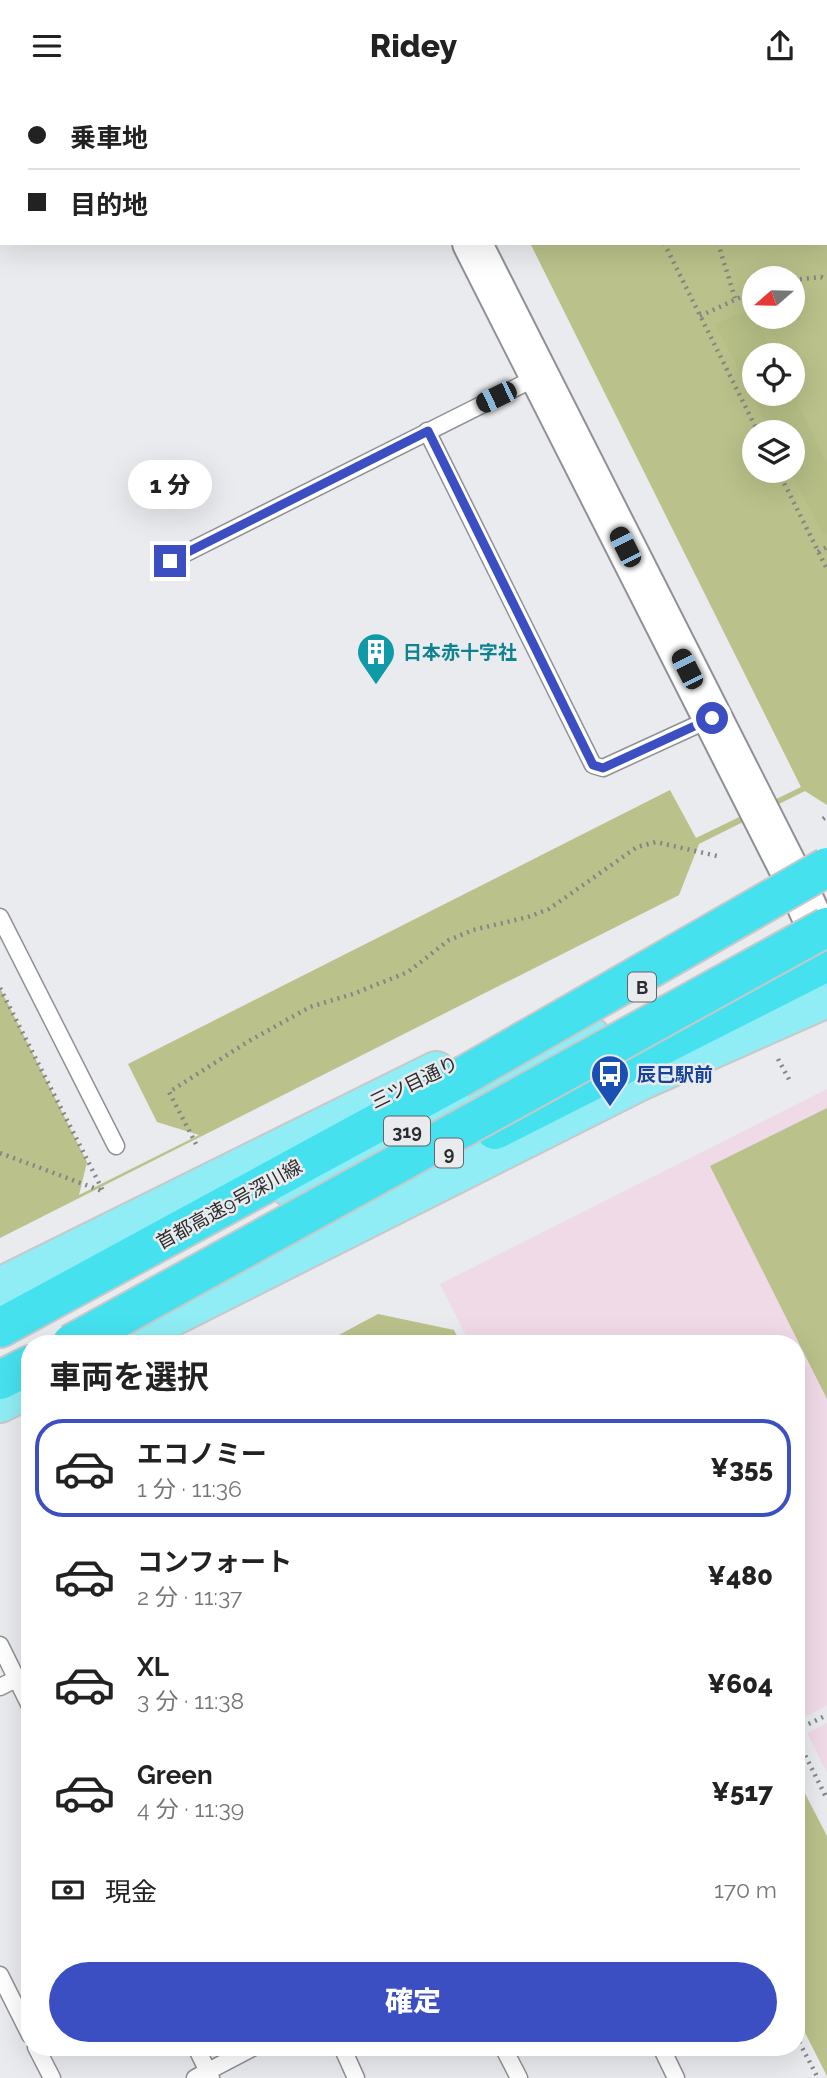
<!DOCTYPE html>
<html lang="ja">
<meta charset="utf-8">
<style>
body{margin:0;font-family:Raleway,"Noto Sans JP",sans-serif;background:#f6f6f6;color:#222;height:100vh;display:flex;flex-direction:column;font-size:26px;white-space:nowrap}
*{box-sizing:border-box;margin:0}
p{font-size:23px;color:#767676}
.icon{flex:none;width:38px;height:38px;fill:none;stroke:currentColor;stroke-width:2;stroke-linecap:round;stroke-linejoin:round}
.map{position:relative;flex:1;overflow:hidden}
.panel{position:absolute;left:21px;top:1244px;width:784px;height:721px;display:flex;flex-direction:column;background:#fff;border-radius:28px;box-shadow:0 7px 28px #0002}
.panel>*{flex:none}
.guide{position:absolute;left:0px;top:0px;width:828px;height:154px;box-shadow:0 7px 28px #0002;display:grid;align-content:center;height:154px;padding:0 28px;background:#fff}
.needle{width:46px;rotate:250deg}
.tools{position:absolute;left:742px;top:175px;display:grid;gap:14px}
.tools a{display:grid;place-items:center;width:63px;height:63px;border-radius:50%;background:#fff;box-shadow:0 7px 28px #0002;font-size:35px}
.end{position:absolute;width:32px;height:32px;margin:-16px;border:9px solid #3b4fc2;background:#fff;box-shadow:0 0 0 4px #fff}
.from{border-radius:50%}
.bubble{position:absolute;height:49px;border-radius:24px;background:#fff;box-shadow:0 7px 28px #0002;font-size:23px;font-weight:800;line-height:49px;text-align:center}
.car{position:absolute;width:21px;height:42px;margin:-21px -10px;border-radius:9px;box-shadow:0 0 5px 2px #0007;background:linear-gradient(#222 24%,#8ab4d8 0 40%,#222 0 76%,#8ab4d8 0 86%,#222 0)}
.guide b{display:flex;align-items:center;gap:24px;height:66px;font-size:26px}
.guide b+b{border-top:2px solid #e0e0e0}
.guide i{width:18px;height:18px;background:#222}
ul{padding:0;list-style:none}
li{display:flex;align-items:center;gap:21px;height:98px;margin:0 14px 10px;padding:0 14px;border:4px solid transparent;border-radius:28px}
li div{flex:1}
li b{display:block;font-size:26px}
li em{font-style:normal;font-weight:800}
li.active{border-color:#3b4fc2}
li>.icon{width:63px;height:63px;stroke-width:1.5}
h2{padding:0 28px;font-size:32px;line-height:84px}
.pay{display:flex;align-items:center;gap:18px;height:77px;padding:0 28px;font-size:26px}
.pay p{margin-inline-start:auto}
.cta{display:flex;gap:14px;margin-top:auto;padding:14px 28px}
.cta a{flex:1;height:80px;border-radius:42px;background:#3b4fc2;color:#fff;font-size:28px;font-weight:800;line-height:80px;text-align:center}
header{display:flex;justify-content:space-between;align-items:center;height:91px;padding:0 28px;background:#fff;font-size:32px;font-weight:800}
.map>svg:first-child{display:block}
.education{fill:#f0dae8}
.green{fill:#bac18a;fill-rule:evenodd}
.forest{fill:#b6be86}
.lines{fill:none;stroke-linecap:round;stroke-linejoin:round}
.service-casing{stroke:#8f9194;stroke-width:19}
.tertiary-casing{stroke:#8f9194;stroke-width:42}
.primary-casing{stroke:#c8c8c8;stroke-width:42}
.motorway-casing{stroke:#c8c8c8;stroke-width:42}
.path{stroke:#848587;stroke-width:4.5;stroke-dasharray:2 5;stroke-linecap:butt}
.service{stroke:#fff;stroke-width:16}
.tertiary{stroke:#fff;stroke-width:38}
.primary{stroke:#90edf5;stroke-width:38}
.motorway{stroke:#46e1ef;stroke-width:38}
.motorway-bridge-casing{stroke:#c8c8c8;stroke-width:42;stroke-linecap:butt}
.motorway-bridge{stroke:#46e1ef;stroke-width:38}
.route{stroke:#3b4fc2;stroke-width:9}
.labels{text-anchor:middle;dominant-baseline:central;stroke-width:5;stroke-linejoin:round;paint-order:stroke}
.shield{fill:#e9ebee;stroke:#646567;stroke-width:2}
.shield-label{font-size:18px;font-weight:bold;fill:#2b2c2d}
.culture-label{font-size:19px;font-weight:bold;fill:#0d838f;stroke:#e9ebee;text-anchor:start}
.transit-label{font-size:19px;font-weight:bold;fill:#164399;stroke:#e9ebee;text-anchor:start}
.street-label{font-size:19px;fill:#2b2c2d;stroke:#e9ebee}
</style>
<header><svg class="icon" aria-label="menu" viewBox="0 0 24 24"><path d="M4 6h16M4 12h16M4 18h16"/></svg>Ridey<svg class="icon" aria-label="share" viewBox="0 0 24 24"><path d="M12 15V3M7 8l5-5 5 5M5 13v7h14v-7"/></svg></header>
<div class="map">
<svg width="827" height="1987" viewBox="0 0 827 1987">
<rect width="100%" height="100%" fill="#e9ebee"/>
<!-- education -->
<g class="education">
<path d="M827 998V1614L796 1631V1253H470L440 1193Z"/>
<path d="M827 1632V1682L807 1642Z"/>
</g>
<!-- green -->
<g class="green">
<path d="M454 0H827V714L805 700 699 753 679 804 0 1147V897L87 1071 79 1104 199 1044 157 1031 128 973 670 699 696 747 801 696 530 152H826V2H455ZM754 187H793V226H754ZM754 264H793V303H754ZM754 341H793V380H754Z"/>
<path d="M827 1017V1308L710 1075Z"/>
<path d="M378 1223 454 1239 461 1253H322Z"/>
<path d="M796 1685 827 1745V1985L796 1924Z"/>
</g>
<!-- forest -->
<path class="forest" d="M752 218 774 264H754V303H793L827 374V442L823 444 790 380H793V341H771L715 233Z"/>
<g class="lines">
<defs>
<g id="service">
<path d="M427 340 593 674 603 677 712 627"/>
<path d="M170 470 539 285"/>
<path d="M0 826 116 1055"/>
<path d="M0 1554 30 1615"/>
<path d="M0 1596 16 1588"/>
<path d="M0 1884 30 1944"/>
<path d="M36 1956 52 1987"/>
<path d="M196 1956 211 1987"/>
<path d="M342 1956 356 1987"/>
<path d="M503 1956 519 1987"/>
<path d="M661 1956 676 1987"/>
<path d="M195 1987 254 1956"/>
</g>
<g id="tertiary">
<path d="M395 0 396 2"/>
<path d="M472 152 800 800 827 860"/>
</g>
<g id="primary">
<path d="M292 1098 591 946"/>
<path d="M0 1196 436 980"/>
<path d="M118 1253 640 990 827 907"/>
<path d="M0 1312 30 1297"/>
</g>
<g id="motorway">
<path d="M495 1039 827 871"/>
<path d="M0 1237 458 988"/>
<path d="M0 1289 30 1274"/>
</g>
</defs>
<!-- service casing -->
<use href="#service" class="service-casing"/>
<!-- tertiary casing -->
<use href="#tertiary" class="tertiary-casing"/>
<!-- primary casing -->
<use href="#primary" class="primary-casing"/>
<!-- motorway casing -->
<use href="#motorway" class="motorway-casing"/>
<!-- path -->
<g class="path">
<path d="M587 0 588 2"/>
<path d="M756 0V2"/>
<path d="M763 2 765 0"/>
<path d="M664 152 758 341"/>
<path d="M718 152 735 207"/>
<path d="M793 189 821 186 827 189"/>
<path d="M700 225 754 200"/>
<path d="M778 380 827 478"/>
<path d="M818 461 827 456"/>
<path d="M823 728 827 725"/>
<path d="M0 897 103 1100"/>
<path d="M778 968 791 992"/>
<path d="M196 1053 169 1001 249 950 310 916 353 903 408 881 449 849 473 839 528 826 549 818 637 756 656 751 717 765"/>
<path d="M0 1062 102 1100"/>
<path d="M796 1639 827 1624"/>
<path d="M796 1646 827 1708"/>
<path d="M796 1945 818 1987"/>
</g>
<!-- service -->
<use href="#service" class="service"/>
<!-- tertiary -->
<use href="#tertiary" class="tertiary"/>
<!-- primary -->
<use href="#primary" class="primary"/>
<!-- motorway -->
<use href="#motorway" class="motorway"/>
<defs>
<g id="motorway-bridge">
<path d="M458 988 827 776"/>
<path d="M71 1253 827 836"/>
</g>
</defs>
<!-- motorway-bridge casing -->
<use href="#motorway-bridge" class="motorway-bridge-casing"/>
<!-- motorway-bridge -->
<use href="#motorway-bridge" class="motorway-bridge"/>
</g>
<g class="lines">
<!-- route -->
<path class="route" d="M170 470 428 340 593 674 603 677 712 627"/>
</g>
<!-- icons -->
<defs>
<symbol id="building-pin" viewBox="-11 -11 22 30"><path d="M0 17L-7.5 6A9.5 9.5 0 1 1 7.5 6Z" fill="#0f9aa8" stroke="#e9ebee"/><path d="M-4-6H4V6H1V3H-1V6H-4ZM-2.5-4.3h1.7v1.8h-1.7ZM.8-4.3h1.7v1.8H.8ZM-2.5-1h1.7V.8h-1.7ZM.8-1h1.7V.8H.8Z" fill="#fff"/></symbol>
<symbol id="bus-pin" viewBox="-11 -11 22 30"><path d="M0 17L-7.5 6A9.5 9.5 0 1 1 7.5 6Z" fill="#1a4fb4" stroke="#e9ebee"/><path d="M-5-6H5V4H4V6H2V4H-2V6H-4V4H-5ZM-3.5-4V0h7V-4ZM-3.5 1.2v1.5H-2V1.2ZM2 1.2v1.5H3.5V1.2Z" fill="#fff"/></symbol>
</defs>
<g fill-rule="evenodd">
<use href="#building-pin" x="354" y="539" width="44" height="60"/>
<use href="#bus-pin" x="588" y="961" width="44" height="60"/>
</g>
<g class="labels">
<!-- shield labels -->
<g class="shield">
<rect x="628" y="881.5" width="28" height="29" rx="5"/>
<rect x="384" y="1025.5" width="46" height="29" rx="5"/>
<rect x="435" y="1047.5" width="28" height="29" rx="5"/>
</g>
<g class="shield-label">
<text x="642" y="896">B</text>
<text x="407" y="1040">319</text>
<text x="449" y="1062">9</text>
</g>
<!-- culture labels -->
<g class="culture-label">
<text x="403" y="561">日本赤十字社</text>
</g>
<!-- transit labels -->
<g class="transit-label">
<text x="637" y="983">辰巳駅前</text>
</g>
<!-- street labels -->
<g class="street-label">
<text transform="translate(414 991) rotate(-26)">三ツ目通り</text>
<text transform="translate(229 1113) rotate(-29)">首都高速9号深川線</text>
</g>
</g>
</svg>
<div class="tools">
<a><svg class="needle" viewBox="-14 -14 28 28"><path d="M0-13l5 13h-10z" fill="#e53935"/><path d="M0 13l5-13h-10z" fill="#767676"/></svg></a>
<a><svg class="icon" aria-label="locate" viewBox="0 0 24 24"><circle cx="12" cy="12" r="6"/><path d="M12 2v4M12 18v4M2 12h4M18 12h4"/></svg></a>
<a><svg class="icon" aria-label="layers" viewBox="0 0 24 24"><path d="M12 4l9 5-9 5-9-5zM3 14l9 5 9-5"/></svg></a>
</div>
<i class="end from" style="left:712px;top:627px"></i>
<i class="end" style="left:170px;top:470px"></i>
<div class="bubble" style="left:128px;top:369px;width:84px">1 分</div>
<i class="car" style="left:496px;top:306px;rotate:244deg"></i>
<i class="car" style="left:625px;top:456px;rotate:333deg"></i>
<i class="car" style="left:687px;top:578px;rotate:333deg"></i>
<div class="guide">
<b><i class="from"></i>乗車地</b>
<b><i></i>目的地</b>
</div>
<section class="panel">
<h2>車両を選択</h2>
<ul>
<li class="active"><svg class="icon" aria-label="car" viewBox="0 0 24 24"><path d="M5 17H2v-5l4-1 3-4h7l3 4 3 1v5h-3M9 17h6M6 11h13"/><circle cx="7" cy="17" r="2"/><circle cx="17" cy="17" r="2"/></svg><div><b>エコノミー</b><p>1 分 · 11:36</p></div><em>¥355</em></li>
<li><svg class="icon" aria-label="car" viewBox="0 0 24 24"><path d="M5 17H2v-5l4-1 3-4h7l3 4 3 1v5h-3M9 17h6M6 11h13"/><circle cx="7" cy="17" r="2"/><circle cx="17" cy="17" r="2"/></svg><div><b>コンフォート</b><p>2 分 · 11:37</p></div><em>¥480</em></li>
<li><svg class="icon" aria-label="car" viewBox="0 0 24 24"><path d="M5 17H2v-5l4-1 3-4h7l3 4 3 1v5h-3M9 17h6M6 11h13"/><circle cx="7" cy="17" r="2"/><circle cx="17" cy="17" r="2"/></svg><div><b>XL</b><p>3 分 · 11:38</p></div><em>¥604</em></li>
<li><svg class="icon" aria-label="car" viewBox="0 0 24 24"><path d="M5 17H2v-5l4-1 3-4h7l3 4 3 1v5h-3M9 17h6M6 11h13"/><circle cx="7" cy="17" r="2"/><circle cx="17" cy="17" r="2"/></svg><div><b>Green</b><p>4 分 · 11:39</p></div><em>¥517</em></li>
</ul>
<div class="pay"><svg class="icon" aria-label="cash" viewBox="0 0 24 24"><path d="M3 7h18v10H3z"/><circle cx="12" cy="12" r="2"/></svg>現金<p>170 m</p></div>
<div class="cta"><a>確定</a></div>
</section>
</div>
